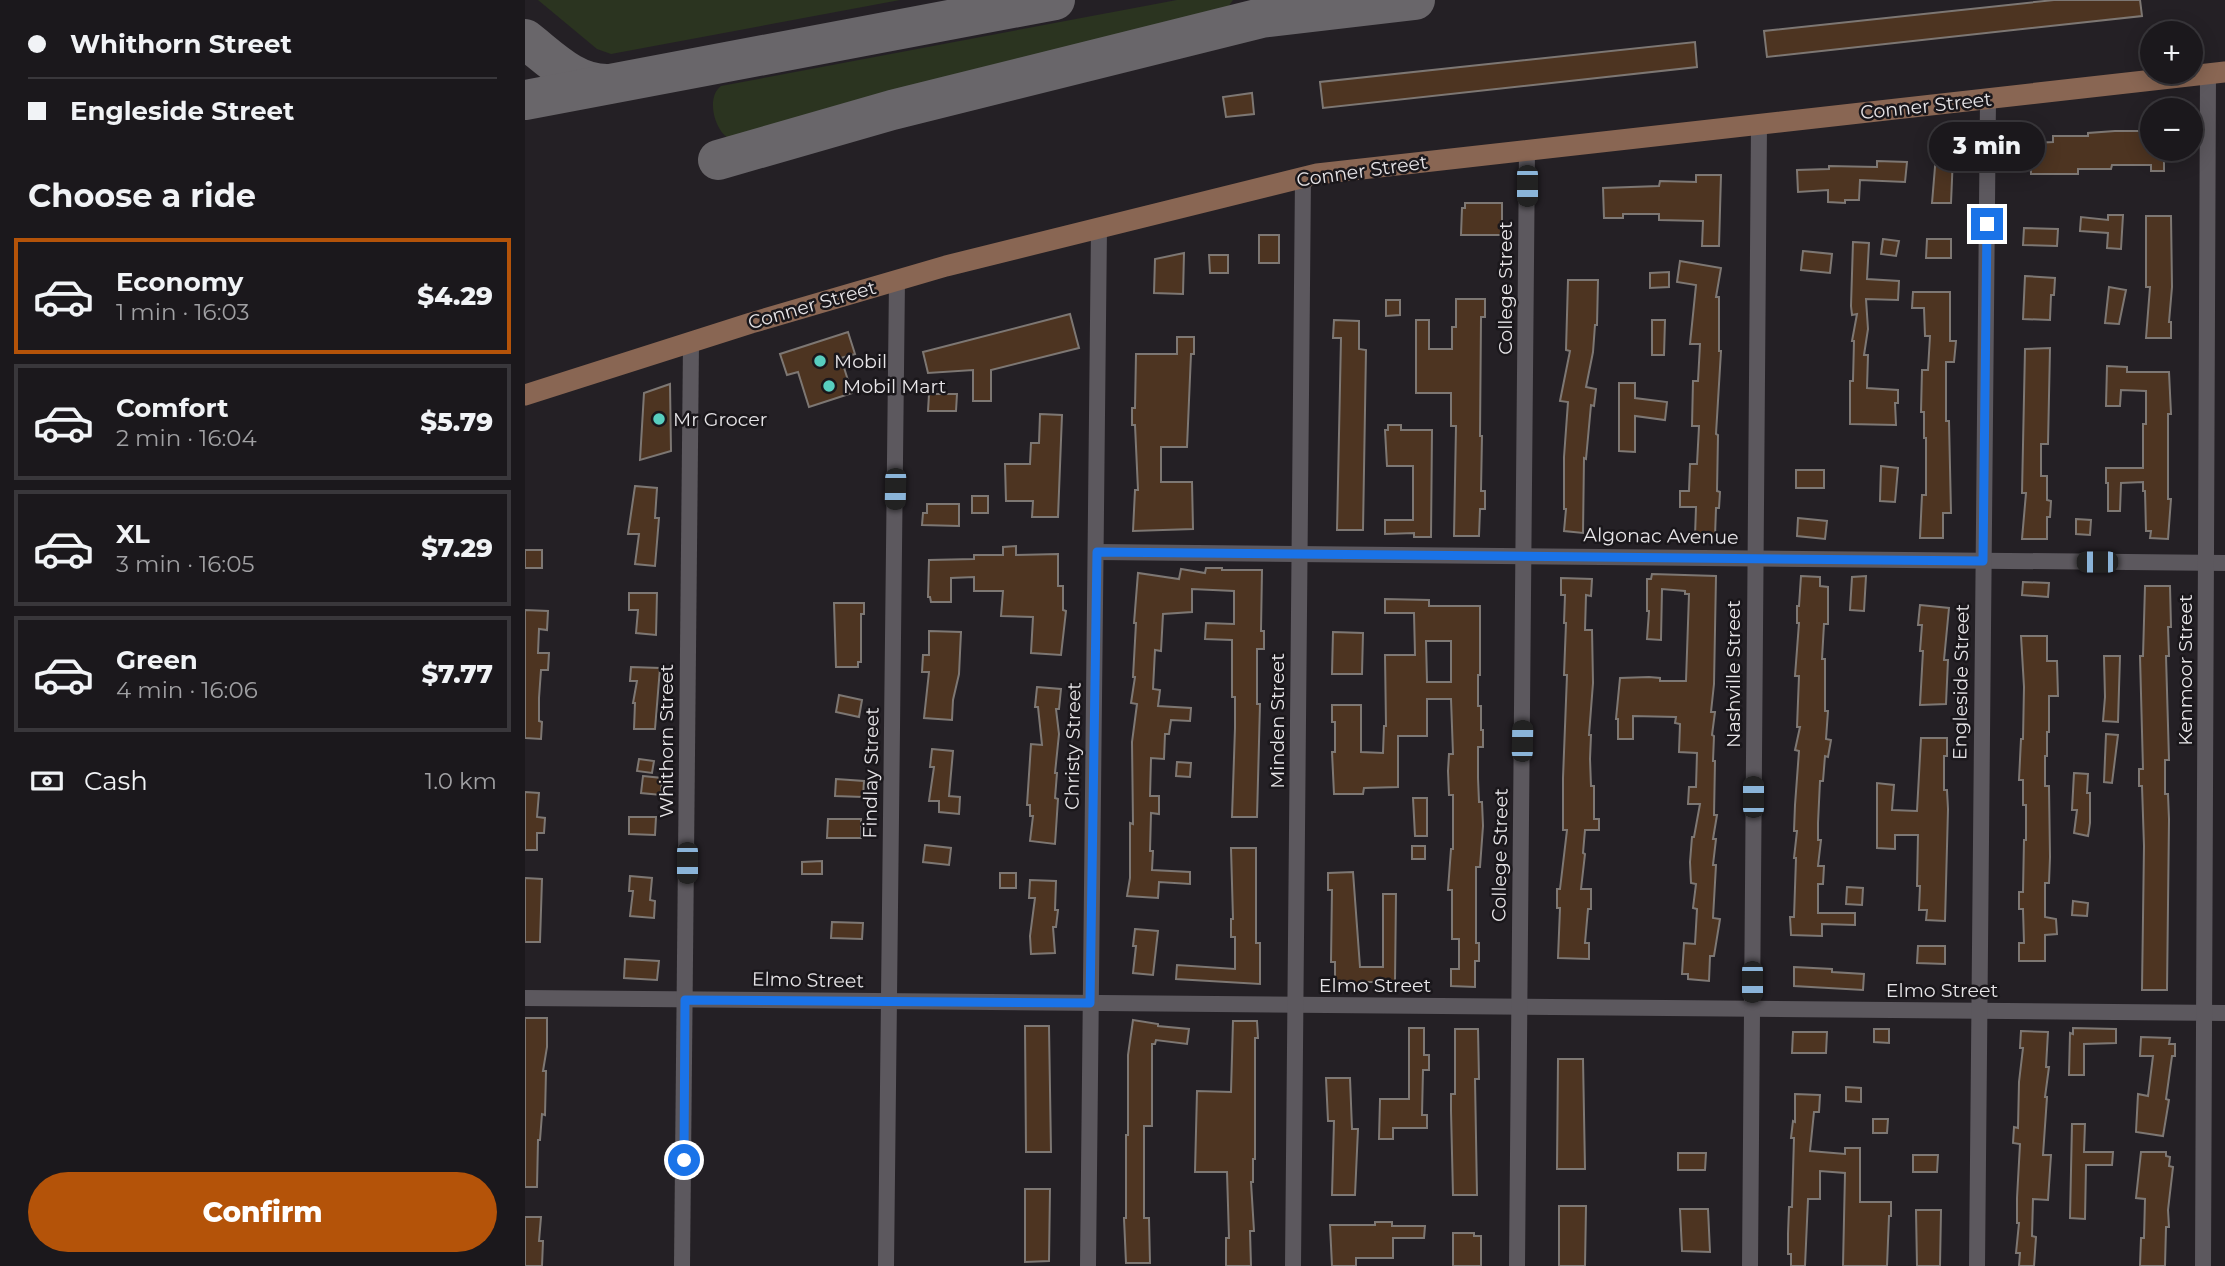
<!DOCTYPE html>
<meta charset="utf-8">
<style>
body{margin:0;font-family:Montserrat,sans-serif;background:#242125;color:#f1f3f6;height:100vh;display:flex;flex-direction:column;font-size:26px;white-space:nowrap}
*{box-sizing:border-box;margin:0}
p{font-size:23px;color:#a0a0a3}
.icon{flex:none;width:38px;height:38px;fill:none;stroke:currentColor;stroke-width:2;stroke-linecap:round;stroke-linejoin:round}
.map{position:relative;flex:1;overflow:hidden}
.panel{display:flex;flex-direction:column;background:#1b181c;width:525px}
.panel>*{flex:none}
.guide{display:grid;align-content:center;height:154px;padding:0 28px;background:#1b181c}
.tools{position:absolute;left:1615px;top:21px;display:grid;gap:14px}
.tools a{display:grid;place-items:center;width:63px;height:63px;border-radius:50%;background:#1b181c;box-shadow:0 4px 18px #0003,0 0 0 2px #39373b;font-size:35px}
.end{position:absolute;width:32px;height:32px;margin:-16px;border:9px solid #1a73e8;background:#fff;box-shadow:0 0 0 4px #fff}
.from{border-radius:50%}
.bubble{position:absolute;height:49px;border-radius:24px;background:#1b181c;box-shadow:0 4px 18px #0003,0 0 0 2px #39373b;font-size:23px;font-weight:800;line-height:49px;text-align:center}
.car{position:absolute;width:21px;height:42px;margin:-21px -10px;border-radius:9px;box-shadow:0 0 5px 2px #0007;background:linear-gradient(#222 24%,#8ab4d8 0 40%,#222 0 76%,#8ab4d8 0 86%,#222 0)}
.guide b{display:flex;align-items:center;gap:24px;height:66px;font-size:26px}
.guide b+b{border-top:2px solid #39373b}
.guide i{width:18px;height:18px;background:#f1f3f6}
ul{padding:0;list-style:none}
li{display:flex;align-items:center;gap:21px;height:116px;margin:0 14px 10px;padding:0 14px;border:4px solid #39373b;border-radius:0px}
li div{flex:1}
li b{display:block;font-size:26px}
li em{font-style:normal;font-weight:800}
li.selected{border-color:#b45309}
li>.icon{width:63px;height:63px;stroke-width:1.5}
h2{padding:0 28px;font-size:32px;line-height:84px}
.pay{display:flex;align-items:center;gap:18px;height:77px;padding:0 28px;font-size:26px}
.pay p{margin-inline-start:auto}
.action{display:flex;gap:14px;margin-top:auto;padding:14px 28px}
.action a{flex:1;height:80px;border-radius:42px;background:#b45309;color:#fff;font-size:28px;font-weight:800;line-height:80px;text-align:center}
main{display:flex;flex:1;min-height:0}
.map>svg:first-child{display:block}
.grass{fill:#2b3420}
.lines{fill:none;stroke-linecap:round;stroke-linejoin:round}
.taxiway{stroke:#69666a;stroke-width:40}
.building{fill:#4d3421;stroke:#7d7773;stroke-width:2;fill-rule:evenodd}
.street{stroke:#5c585e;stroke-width:16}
.secondary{stroke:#896653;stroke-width:21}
.route{stroke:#1a73e8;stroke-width:9}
.poi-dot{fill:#58cebf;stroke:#1a171b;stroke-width:2.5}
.labels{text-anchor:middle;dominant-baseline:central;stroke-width:5;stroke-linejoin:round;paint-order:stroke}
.street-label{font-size:19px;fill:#e6e4e7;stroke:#1a171b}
.poi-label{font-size:19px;fill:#e6e4e7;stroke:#1a171b;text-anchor:start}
</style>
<main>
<section class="panel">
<div class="guide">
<b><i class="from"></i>Whithorn Street</b>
<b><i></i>Engleside Street</b>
</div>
<h2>Choose a ride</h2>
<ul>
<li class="selected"><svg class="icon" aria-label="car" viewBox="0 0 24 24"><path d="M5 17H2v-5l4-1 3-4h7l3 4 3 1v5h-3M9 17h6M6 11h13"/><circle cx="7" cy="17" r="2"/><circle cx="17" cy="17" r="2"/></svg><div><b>Economy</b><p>1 min · 16:03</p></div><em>$4.29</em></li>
<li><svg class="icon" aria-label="car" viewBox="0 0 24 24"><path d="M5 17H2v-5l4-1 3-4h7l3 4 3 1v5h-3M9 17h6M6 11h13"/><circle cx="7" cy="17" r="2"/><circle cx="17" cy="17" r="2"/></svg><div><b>Comfort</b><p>2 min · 16:04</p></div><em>$5.79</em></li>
<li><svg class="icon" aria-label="car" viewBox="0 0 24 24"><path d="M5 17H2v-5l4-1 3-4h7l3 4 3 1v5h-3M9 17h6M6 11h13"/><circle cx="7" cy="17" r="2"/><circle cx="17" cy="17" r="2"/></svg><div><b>XL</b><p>3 min · 16:05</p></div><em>$7.29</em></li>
<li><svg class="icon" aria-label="car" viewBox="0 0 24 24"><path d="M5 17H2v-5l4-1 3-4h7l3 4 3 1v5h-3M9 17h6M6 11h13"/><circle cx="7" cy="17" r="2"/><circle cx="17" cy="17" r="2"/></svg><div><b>Green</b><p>4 min · 16:06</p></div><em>$7.77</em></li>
</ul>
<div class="pay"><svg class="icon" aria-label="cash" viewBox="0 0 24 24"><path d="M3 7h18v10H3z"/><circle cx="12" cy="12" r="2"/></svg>Cash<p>1.0 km</p></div>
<div class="action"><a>Confirm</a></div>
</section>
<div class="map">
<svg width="1700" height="1266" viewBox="0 0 1700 1266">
<rect width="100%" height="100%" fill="#242025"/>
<!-- grass -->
<g class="grass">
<path d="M13 0H375L86 54 72 49Z"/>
<path d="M652 0H708L701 10 341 102 214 138H203C189 129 181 97 196 86Z"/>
</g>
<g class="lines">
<!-- taxiway -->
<g class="taxiway">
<path d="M0 39C25 58 48 84 82 84"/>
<path d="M0 100 530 0"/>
<path d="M193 160 367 110 736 18 890 0"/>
</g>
</g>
<!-- building -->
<g class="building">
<path d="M1529 0H1615L1617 16 1242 57 1239 31Z"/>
<path d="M1170 42 1172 67 798 108 795 82Z"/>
<path d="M727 93 729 114 701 117 698 97Z"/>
<path d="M1590 131H1628V149H1639V171H1626V165H1587L1586 169H1553V174H1506L1505 143 1528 142V136H1563V133Z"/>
<path d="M1411 155 1428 156 1426 203H1407Z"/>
<path d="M1352 161 1382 162 1380 182 1335 180 1334 200H1320V203L1303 202V190L1273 192 1272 170 1304 169V166L1352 167Z"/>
<path d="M1171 175H1196L1194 246H1177L1178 221 1134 220V214H1098V218H1079L1078 188 1134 186 1135 181 1171 182Z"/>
<path d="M940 203H977V235H936L937 208H940Z"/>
<path d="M1583 215H1598L1596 249 1582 248 1583 233 1555 231 1556 217 1583 220Z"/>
<path d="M1621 216H1646L1647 287 1644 322H1646V338H1621L1625 287H1621Z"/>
<path d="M1499 228 1533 229 1532 246 1498 245Z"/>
<rect x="734" y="235" width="20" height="28"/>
<path d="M1358 239 1374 241 1371 256 1356 254Z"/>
<path d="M1402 239H1426V258H1401Z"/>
<path d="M1328 242 1344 243 1342 279 1374 281 1373 300 1341 299 1343 329 1339 355H1343L1342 388 1373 390V403H1370L1371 425 1325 424V381H1328L1329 341H1327L1332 314 1327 315 1326 306Z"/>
<path d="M1278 251 1307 254 1305 273 1276 270Z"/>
<path d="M659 253 658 294 629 293 630 259Z"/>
<path d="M684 255H703V273H685Z"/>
<path d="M1155 261 1196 268 1191 297H1194V351H1196L1191 434 1193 435 1192 491 1195 492 1194 508H1191L1190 537 1170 536 1171 507H1155V491H1164L1165 464H1172L1174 426H1167L1168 381H1173L1175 344H1165L1171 285 1152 282Z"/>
<path d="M1144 272V287L1125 288V273Z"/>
<path d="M1500 276 1530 278 1529 295H1526L1525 320 1498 319Z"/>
<path d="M1043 280H1073L1072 325H1070L1068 352 1061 387 1071 389 1069 406 1066 405 1061 459 1059 458 1058 533 1039 531 1041 509H1039V457L1043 402 1035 401 1045 351 1041 350Z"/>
<path d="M1584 287 1601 290 1594 324 1580 323Z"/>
<path d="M1388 292H1425V341H1431L1429 362H1421V421H1424L1426 513H1418V538H1395L1397 495H1401V438H1399V412H1396L1397 370H1403L1405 336H1400L1399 308H1387Z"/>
<path d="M931 299H960V317H956L955 436H957L956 491H960V509H955L954 536H929L931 426H926V393H891V320H904V349H927V327H931Z"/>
<path d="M861 300H875V315L861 316Z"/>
<path d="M545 314 554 348 466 370V401H448V370L403 373 398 352Z"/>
<path d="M809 320 834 321V349L841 350 838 530H812L816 338H808Z"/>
<path d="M1127 320H1140L1139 355H1127Z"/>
<path d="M323 332 330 354 316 358 327 393 284 407 273 372 262 375 255 354Z"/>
<path d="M652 337H669V354H666L662 447H636V482H667L668 529 608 531 610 490H613L610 425H607V408H610L611 354H652Z"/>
<path d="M1525 348 1523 444H1516V476H1522V500L1526 501 1525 517H1522V539H1497L1501 493H1497L1500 349Z"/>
<path d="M1582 366 1602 367V372H1644L1646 414H1643V499H1646L1643 539 1625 538 1626 531H1621L1620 491H1618V482L1596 483 1595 511H1583V483H1581V468H1618V424H1621V391L1596 390 1595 406H1581Z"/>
<path d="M1094 383H1110V398L1142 402 1140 420 1110 416V452L1094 451Z"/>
<path d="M145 384 146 451 115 460 119 393Z"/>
<path d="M404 394H432L431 411H403Z"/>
<path d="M515 414 537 415 533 517H507L508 501H481L480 464H505L506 443H514Z"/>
<path d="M863 425H876V430H907L906 537H889V533L860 534V520H888V466H862L860 430H863Z"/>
<path d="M1356 466 1373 468 1370 502 1355 501Z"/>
<rect x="1271" y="470" width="28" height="18"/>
<path d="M110 486 132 488 130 518H134L130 566 110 564 114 534H103Z"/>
<rect x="447" y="496" width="16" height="17"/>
<path d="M402 504H434V526L397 525 398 513H402Z"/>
<path d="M1273 518 1302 521 1300 539 1272 536Z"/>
<path d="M1551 519 1566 520 1565 535 1551 534Z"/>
<path d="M491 546V555L533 554V586H538V610L541 611 536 655 506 653 508 617 476 616 478 591H449V577L426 578V602H406L405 597H403L404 560 449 559V555H478V547Z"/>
<rect x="0" y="550" width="17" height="18"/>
<path d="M681 568H697V570H737L736 631H739V649H732V704H735L732 817H707L710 728V697H707V640L680 639 681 623 709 624V591L667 589V612L638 614 636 651 630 650 628 689 635 690 633 706 666 708 665 721 646 720 644 734H640L639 759 626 758 625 796H634V814L626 813 625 851H628L627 870 665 872V884L634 882 633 898 602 896 605 878V823L608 824 607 742 612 704 606 703 610 677H608L611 623H609L613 573 654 579 656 569 680 573Z"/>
<path d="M1127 574 1191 576 1189 684 1186 712H1190L1187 735 1189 736 1188 761H1190L1189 815H1192L1188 839H1191L1188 865H1191L1188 918 1195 919 1189 956H1185L1184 981 1163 979V974H1157L1159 943 1170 944 1172 909 1168 908 1171 884 1166 883 1165 862 1167 837H1169L1175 804H1163L1164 787H1171L1172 753 1154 752 1155 724 1150 723 1151 717 1108 716V739H1093V719H1091L1095 678 1124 677 1135 678V681H1161L1164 594H1160V591L1137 589 1136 640 1122 639 1124 611H1122V579H1126Z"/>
<path d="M1276 576 1295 577V586L1303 587V624H1299L1297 659H1300V711H1303L1301 739 1306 740 1303 757 1300 756 1298 781H1295L1293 823V840H1296L1293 866H1299L1298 884H1293V913H1330V925L1297 924V936L1266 935 1265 917H1269L1271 858H1269L1272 831H1269L1270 805 1274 751 1270 750 1275 727H1272L1274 676H1270L1274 623H1272V606H1274Z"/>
<path d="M1341 576 1339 611 1325 610 1327 577Z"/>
<path d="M1036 578 1067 579 1066 596 1061 595 1060 630H1067L1068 683 1064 735H1066L1065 759 1066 786H1069V819H1074V830H1060L1058 853 1060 854 1056 889H1066V909H1063L1060 943H1064V959L1033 958 1035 908H1032V889H1035L1042 830H1038V778L1042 675H1039L1041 623H1039L1040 595H1036Z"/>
<path d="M1498 582 1524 583 1523 597 1497 595Z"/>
<path d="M1620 586H1645L1646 627H1643L1644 656H1641L1644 760H1640V794H1643L1644 819 1642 990H1617L1619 846 1617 786H1614V769H1618L1615 656H1618Z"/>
<path d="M104 593H132L131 635 111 633 113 610H104Z"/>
<path d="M860 599 904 600V606H955V675H953V706H956V730H958V747H953V778L954 802H957L958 826 955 867H951V943H954V961H950V987L926 986V969H934V939H927V890H923L926 849H928V795H924L923 771 924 754H928L926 699H902V736H873V787L839 788 838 794H809L807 752H810V722H807V705H836V752L858 753 859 726H861L860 655H890L889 613H860ZM901 641H926V682H902Z"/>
<path d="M309 603H339V614H336V662H333V667H311Z"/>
<path d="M1395 605 1424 608 1419 660H1423L1421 704 1395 705 1398 651H1395L1397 625H1393Z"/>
<path d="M0 610 23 611 22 630 14 629 13 653H24L23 670H16L14 698V721L17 722 16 739 0 738Z"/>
<path d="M404 631 436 632 434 674 428 700 427 720 399 718 404 672H397L398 655H404Z"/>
<path d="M808 632 838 633 837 674H807Z"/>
<path d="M1496 636H1522V661H1532L1533 696H1524V732H1522V756H1520V786H1524L1525 857 1524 883H1520V917L1531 919 1532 934 1520 935V961H1494V943H1499L1498 909H1494V892H1498L1499 840H1501V805H1498V780H1494L1496 739H1498L1499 687Z"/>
<path d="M1579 656H1595L1593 722 1578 721 1580 697Z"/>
<path d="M106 667 135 668 130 729H109L110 703H108L112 681H105Z"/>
<path d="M512 687 536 689 534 709H531L534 734 530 773H532L530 798 533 799 530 844 505 841 508 816H505V805H502L506 744 517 745 513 707H510Z"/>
<path d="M314 695 337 700 334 717 311 712Z"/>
<path d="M1581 734 1593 735 1587 783 1579 782Z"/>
<path d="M1396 738H1422V756H1419V790H1422L1423 809 1420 921 1401 920 1402 910H1394L1395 886H1392L1393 835H1370V849L1352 848V783L1369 785 1367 810 1392 811Z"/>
<path d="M407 749 428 751 424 796 435 797 434 814 414 812V801H404L409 767H405Z"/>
<path d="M114 759 129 761 127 773 112 771Z"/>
<path d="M652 762 666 763 665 777 651 776Z"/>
<path d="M1549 773 1563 774 1562 793H1565V823L1563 836 1549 833 1552 810H1547Z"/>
<path d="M118 776 137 778 136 795 116 793Z"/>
<path d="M311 779 339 781 338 797 310 796Z"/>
<path d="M0 792 14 793 12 817 20 818 19 833H12V850H0Z"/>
<path d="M888 798H902V836H890Z"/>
<path d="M104 817H131L130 835 104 834Z"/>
<path d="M303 819H336V838H302Z"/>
<path d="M400 845 426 848 424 865 398 862Z"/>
<rect x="887" y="846" width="13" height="13"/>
<path d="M706 848H731V943H735V984L651 979 652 965 710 969V937H706V919H708Z"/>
<path d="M297 861V874H277V862Z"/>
<path d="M828 872 835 967H858V894H871L870 982H835V985H810V962H806L807 890H803V873Z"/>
<rect x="475" y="873" width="16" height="15"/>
<path d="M105 876 127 878 125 900 130 901 129 918 105 916 108 891H104Z"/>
<path d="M0 878 17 879 15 942H0Z"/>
<path d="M505 880 531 881 530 910H533L531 927H528L530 953 506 954 505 936 510 898H504Z"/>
<path d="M1322 887 1338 888 1337 905 1321 904Z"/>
<path d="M1548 901 1563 903 1562 916 1547 915Z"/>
<path d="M307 922 338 923 337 939 306 938Z"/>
<path d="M610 929 633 931 628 975 608 973 611 946H608Z"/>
<path d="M1393 946H1420V964L1392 963Z"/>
<path d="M100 959 134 961 132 980 99 978Z"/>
<path d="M1269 967 1307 969V972L1339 974 1338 990 1269 986Z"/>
<path d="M0 1018H22V1047L18 1071H21L20 1115 17 1114 15 1140H13L12 1187H0Z"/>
<path d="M608 1020 633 1024V1026L664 1029 662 1044 631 1040 630 1044H627V1126H619V1218H624L625 1263H601L599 1218H601V1135H603V1055Z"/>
<path d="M708 1021H732L733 1038H730V1159H728V1182H726L729 1231H725L726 1266H701V1238H704L702 1172H670L672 1091 706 1092Z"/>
<path d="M500 1026H524L526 1152H501Z"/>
<path d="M884 1028H899V1055H904V1070H898L897 1115H902V1128H868V1139H854L855 1099H884Z"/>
<path d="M1548 1028 1591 1029V1043L1559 1044V1075H1544L1545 1033 1548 1034Z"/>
<path d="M930 1029H953L954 1079H950L952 1195H928L926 1111V1094H930Z"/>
<path d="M1349 1029H1364V1043L1349 1042Z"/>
<path d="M1496 1031 1523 1032 1521 1067H1524L1520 1097H1522L1518 1155H1526L1523 1200 1508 1199 1507 1236 1511 1237 1509 1266H1494L1495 1253H1491L1494 1223H1492V1198L1495 1144 1488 1143 1489 1127 1493 1128 1494 1082 1498 1048H1495Z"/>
<path d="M1268 1032H1302L1301 1053H1267Z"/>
<path d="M1616 1037 1645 1038 1644 1044H1650V1056H1647L1641 1099 1644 1100 1638 1136 1611 1132 1613 1094 1623 1096 1628 1056H1615Z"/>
<path d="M1033 1059H1058L1060 1169H1032Z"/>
<path d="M801 1078H825L827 1129H833L830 1195H807L809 1121H803Z"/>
<path d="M1321 1087 1336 1088V1102L1321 1101Z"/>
<path d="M1270 1094 1295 1095 1294 1112H1289L1285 1151 1320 1154V1148H1335V1202H1366V1216H1364L1362 1266H1318L1320 1173 1295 1171V1199H1283L1280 1266H1266V1254H1263V1234L1264 1207H1267L1269 1138H1266L1268 1121 1270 1122Z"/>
<path d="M1348 1119H1363L1362 1133H1348Z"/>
<path d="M1547 1124H1560L1559 1152H1588L1587 1165H1561L1560 1219 1545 1218Z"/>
<path d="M1616 1152H1641V1156L1645 1157 1644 1166 1648 1167 1643 1210 1644 1227H1641L1640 1266H1615L1616 1238H1619L1620 1199 1611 1198Z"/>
<path d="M1153 1153H1181L1180 1170H1153Z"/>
<path d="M1388 1155H1413L1412 1172H1388Z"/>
<path d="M500 1189H525L524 1261 500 1262Z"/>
<path d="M1034 1206H1061L1060 1266H1034Z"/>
<path d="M1155 1209H1183L1185 1252 1157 1251Z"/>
<path d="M1391 1210H1416L1415 1266H1392Z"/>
<path d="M0 1217H16L14 1241H18L17 1266H0Z"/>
<path d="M850 1222H867V1226H900L899 1238H868V1258H831V1266H807L805 1225H850Z"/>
<path d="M928 1233H949V1236H956V1266H928Z"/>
</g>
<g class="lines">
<!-- street -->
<g class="street">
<path d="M572 552 1700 563"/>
<path d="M0 998 1700 1013"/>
<path d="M157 1266 166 343"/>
<path d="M361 1266 372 280"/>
<path d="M563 1266 574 227"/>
<path d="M768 1266 778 177"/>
<path d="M992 1266 1002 150"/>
<path d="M1225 1266 1234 124"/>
<path d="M1452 1266 1463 99"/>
<path d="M1678 1266 1683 74"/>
</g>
<!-- secondary -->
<path class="secondary" d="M0 395 226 323 421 266 792 174 1700 72"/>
</g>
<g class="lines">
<!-- route -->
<path class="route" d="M159 1160 160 1000 565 1003 572 552 1458 561 1462 224"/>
</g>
<!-- markers -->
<g class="poi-dot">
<circle cx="295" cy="361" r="7"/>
<circle cx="304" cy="386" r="7"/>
<circle cx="134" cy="419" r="7"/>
</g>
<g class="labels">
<!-- street labels -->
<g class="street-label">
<text transform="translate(1401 106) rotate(-6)">Conner Street</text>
<text transform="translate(837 171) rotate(-8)">Conner Street</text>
<text transform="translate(980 288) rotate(-90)">College Street</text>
<text transform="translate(287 305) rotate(-16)">Conner Street</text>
<text transform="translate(1136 536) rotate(1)">Algonac Avenue</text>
<text transform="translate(1660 670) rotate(-90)">Kenmoor Street</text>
<text transform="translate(1208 674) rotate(-90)">Nashville Street</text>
<text transform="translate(1436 682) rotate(-89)">Engleside Street</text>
<text transform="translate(752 721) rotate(-90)">Minden Street</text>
<text transform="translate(141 741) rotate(-90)">Whithorn Street</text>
<text transform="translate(548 746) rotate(-89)">Christy Street</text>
<text transform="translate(346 773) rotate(-89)">Findlay Street</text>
<text transform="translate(975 855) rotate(-89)">College Street</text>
<text transform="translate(283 980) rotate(1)">Elmo Street</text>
<text x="850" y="985">Elmo Street</text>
<text x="1417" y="990">Elmo Street</text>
</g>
<!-- poi labels -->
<g class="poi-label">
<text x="309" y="361">Mobil</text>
<text x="318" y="386">Mobil Mart</text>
<text x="148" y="419">Mr Grocer</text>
</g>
</g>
</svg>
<div class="tools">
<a>+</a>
<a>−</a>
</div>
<i class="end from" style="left:159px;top:1160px"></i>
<i class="end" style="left:1462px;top:224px"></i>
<div class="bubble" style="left:1404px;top:122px;width:116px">3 min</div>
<i class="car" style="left:1002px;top:186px;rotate:180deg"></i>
<i class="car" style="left:370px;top:489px;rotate:181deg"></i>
<i class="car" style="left:1572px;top:562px;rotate:270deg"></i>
<i class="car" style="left:997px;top:741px;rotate:1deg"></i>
<i class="car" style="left:1228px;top:797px;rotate:0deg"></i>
<i class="car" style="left:162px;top:863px;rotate:180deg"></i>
<i class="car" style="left:1227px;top:982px;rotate:180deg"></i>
</div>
</main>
